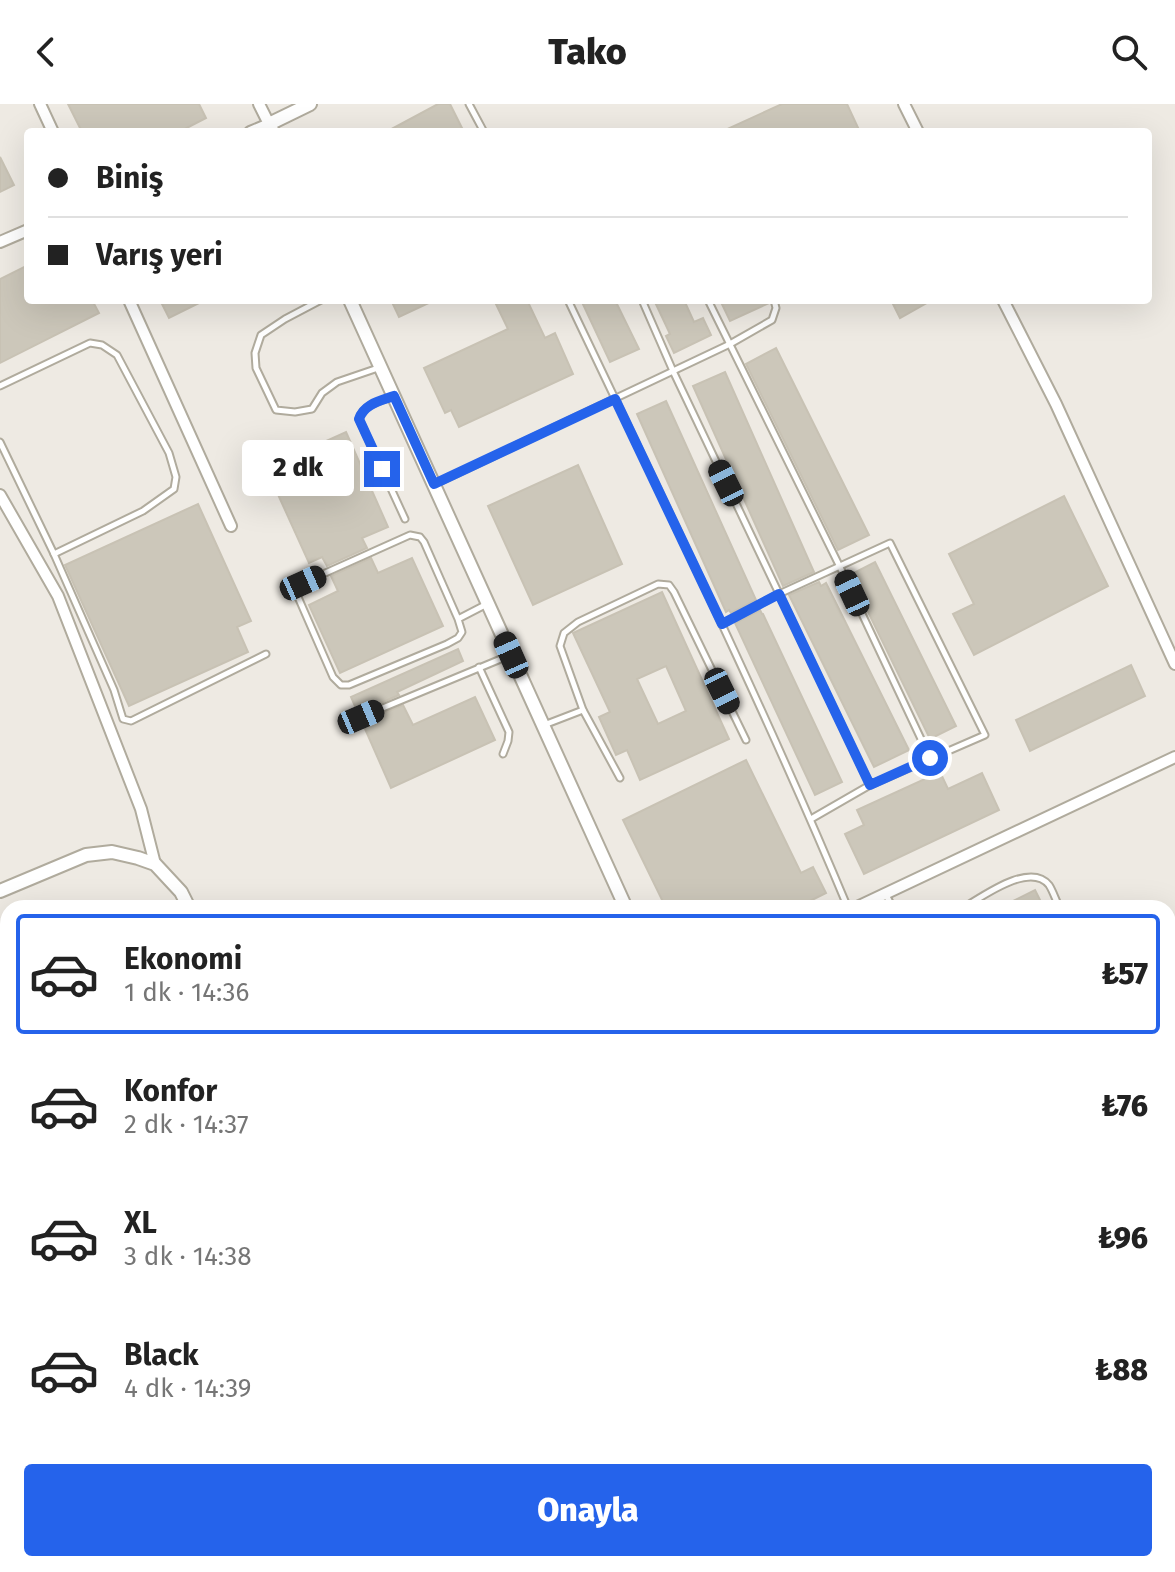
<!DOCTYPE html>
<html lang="tr">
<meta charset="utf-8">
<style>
body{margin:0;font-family:"Fira Sans",sans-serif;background:#f6f6f6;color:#222;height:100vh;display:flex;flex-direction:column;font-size:30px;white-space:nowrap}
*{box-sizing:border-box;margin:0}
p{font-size:26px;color:#767676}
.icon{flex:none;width:44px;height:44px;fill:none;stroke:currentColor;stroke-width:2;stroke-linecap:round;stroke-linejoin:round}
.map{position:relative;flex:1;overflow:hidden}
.panel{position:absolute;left:0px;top:796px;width:1176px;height:672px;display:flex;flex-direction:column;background:#fff;border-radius:24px 24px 0 0;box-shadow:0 8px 32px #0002}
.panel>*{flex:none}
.banner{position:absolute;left:24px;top:24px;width:1128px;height:176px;border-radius:8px;box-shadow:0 8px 32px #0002;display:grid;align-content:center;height:176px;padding:0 24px;background:#fff}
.end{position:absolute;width:36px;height:36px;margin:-18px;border:10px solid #2563eb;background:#fff;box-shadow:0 0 0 4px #fff}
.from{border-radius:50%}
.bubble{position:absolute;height:56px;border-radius:8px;background:#fff;box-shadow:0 8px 32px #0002;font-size:26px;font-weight:800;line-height:56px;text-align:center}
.car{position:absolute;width:24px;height:48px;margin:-24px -12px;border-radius:10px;box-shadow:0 0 6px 2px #0007;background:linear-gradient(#222 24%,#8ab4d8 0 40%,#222 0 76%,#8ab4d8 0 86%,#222 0)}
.banner b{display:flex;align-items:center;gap:28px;height:76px;font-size:30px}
.banner b+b{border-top:2px solid #e0e0e0}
.banner i{width:20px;height:20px;background:#222}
ul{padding:14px 0 0;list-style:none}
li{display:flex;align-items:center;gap:24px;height:120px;margin:0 16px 12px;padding:0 8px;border:4px solid transparent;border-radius:8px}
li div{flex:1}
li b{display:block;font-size:30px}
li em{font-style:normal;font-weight:800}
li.current{border-color:#2563eb}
li>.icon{width:72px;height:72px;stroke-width:1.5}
.cta{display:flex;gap:16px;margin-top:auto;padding:16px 24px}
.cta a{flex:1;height:92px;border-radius:8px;background:#2563eb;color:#fff;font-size:32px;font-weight:800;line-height:92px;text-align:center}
header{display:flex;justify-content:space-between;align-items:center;height:104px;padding:0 24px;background:#fff;font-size:36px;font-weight:800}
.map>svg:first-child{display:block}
.building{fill:#ccc7ba;stroke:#c8c2b4;stroke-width:2;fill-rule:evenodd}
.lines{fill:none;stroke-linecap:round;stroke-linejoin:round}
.service-casing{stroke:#b0ab9d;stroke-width:9}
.minor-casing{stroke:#b0ab9d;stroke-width:14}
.tertiary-casing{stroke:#b0ab9d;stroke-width:16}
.service{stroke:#fff;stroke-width:5}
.minor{stroke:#fff;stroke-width:10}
.tertiary{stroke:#fff;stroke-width:12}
.route{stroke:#2563eb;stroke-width:10}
</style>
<header><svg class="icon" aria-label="back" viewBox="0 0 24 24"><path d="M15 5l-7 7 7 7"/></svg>Tako<svg class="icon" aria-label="search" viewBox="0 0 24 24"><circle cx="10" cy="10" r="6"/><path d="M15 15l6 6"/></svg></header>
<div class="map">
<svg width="1175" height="1468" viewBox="0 0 1175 1468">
<rect width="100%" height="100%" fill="#eeeae3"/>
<!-- building -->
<g class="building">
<path d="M68 0H199L206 14 179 28H82Z"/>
<path d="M438 0H450L464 28H386Z"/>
<path d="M782 0H847L860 28H721Z"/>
<path d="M0 53 14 81 0 88Z"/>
<path d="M28 161V196H92L99 209 0 259V175Z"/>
<path d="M160 196H205L169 214Z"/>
<path d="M391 196H435L399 213Z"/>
<path d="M494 196H527L545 234 555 229 573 270 459 323 451 306 445 309 424 264 508 225Z"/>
<path d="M581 196H615L639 245 610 258Z"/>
<path d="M654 196H684L694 218 703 214 711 231 674 249 666 232 670 230Z"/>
<path d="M720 196H769V199L730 217Z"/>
<path d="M891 196H932L900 214Z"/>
<path d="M776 244 869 431 838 446 746 260Z"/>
<path d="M725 268 814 468 783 482 693 282Z"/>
<path d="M666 297 756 496 731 509 729 506 726 508 637 310Z"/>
<path d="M346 328 388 423 362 434 367 444 327 462 322 453 309 459 266 364Z"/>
<path d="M578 361 622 460 533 501 488 402Z"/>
<path d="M1064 392 1108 482 974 551 953 510 974 500 949 450Z"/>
<path d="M198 400 251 517 237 523 248 548 129 602 65 461Z"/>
<path d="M371 454 378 469 412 454 443 522 340 569 309 501 338 487 331 472Z"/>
<path d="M875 458 956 622 930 635 850 471Z"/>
<path d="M819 478 821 482 826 479 909 646 874 663 789 491Z"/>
<path d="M662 488 729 635 640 676 627 646 616 651 599 613 610 608 573 529ZM666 562 686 607 658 620 637 575Z"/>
<path d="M760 506 762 510H763L842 678 815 691 735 519Z"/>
<path d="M458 545 463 557 397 588 399 591 358 609 351 593Z"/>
<path d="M1131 561 1145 592 1030 647 1016 616Z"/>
<path d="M475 593 495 636 391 684 362 618 403 601 413 621Z"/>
<path d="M746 656 801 769 813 763 826 789 796 804H666L623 716Z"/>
<path d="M940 668 948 685 982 669 999 706 864 770 845 730 864 721 857 706Z"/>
<path d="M1035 786 1044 804H999Z"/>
</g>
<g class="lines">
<defs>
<g id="service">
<path d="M469 0 484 28"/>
<path d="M321 196 285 215 261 231 255 249 256 264 276 306 295 308 312 305 322 289 337 278 378 264"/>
<path d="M568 196C664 398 762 598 848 804"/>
<path d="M642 196 673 267 870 681"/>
<path d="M708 196 839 461 930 654"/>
<path d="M0 282 90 239 102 241 117 251 169 349 176 373 174 385 143 407 54 450"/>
<path d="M391 293C378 298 363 301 359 315L405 415"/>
<path d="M0 338 54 450 114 586 123 615 131 617 266 550"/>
<path d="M435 380 730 240 772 216 776 204 774 196"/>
<path d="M458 515 424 438 420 433 410 431 303 479 298 493 333 573 341 581H349L447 540 458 534 462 528 458 515 487 500"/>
<path d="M722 520 779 490 890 439 985 631 870 681 811 715"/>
<path d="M479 563 509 628 508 637 503 650"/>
<path d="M361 613 508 552"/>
<path d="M544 621 583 606"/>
<path d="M620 674 583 606 560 542 564 529 578 518 658 480 669 481 674 488 746 636"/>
<path d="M886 791 893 804"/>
<path d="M963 804C982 793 1030 757 1049 781 1053 787 1056 797 1060 804"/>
<path d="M1168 1024 1175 1017"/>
<path d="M1168 1265 1175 1262"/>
<path d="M1168 1292 1175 1289"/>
<path d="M694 1460 698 1468"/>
<path d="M790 1460 793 1468"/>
<path d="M877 1460 880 1468"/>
<path d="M1164 1460 1168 1468"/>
<path d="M602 1468 610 1464 612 1468"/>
</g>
<g id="minor">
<path d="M40 0 53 28"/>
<path d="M904 0 918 28"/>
<path d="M250 28 269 20 259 0"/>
<path d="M0 138 28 126"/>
<path d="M129 196 231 422"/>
<path d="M1003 196 1056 300 1175 560"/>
<path d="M0 391 58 492 141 705 155 760"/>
<path d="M855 804 1175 653"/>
<path d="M0 1242 8 1238"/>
<path d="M37 1460 41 1468"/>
</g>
<g id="tertiary">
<path d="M273 28 269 20 310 0"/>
<path d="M350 196 626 804"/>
<path d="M0 787 86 751 112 748 138 754 155 760 181 788 189 804"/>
<path d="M0 1430 8 1424"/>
<path d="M487 1460 490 1468"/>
<path d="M918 1460 921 1468"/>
</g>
</defs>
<!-- service casing -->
<use href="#service" class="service-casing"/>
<!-- minor casing -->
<use href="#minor" class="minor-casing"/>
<!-- tertiary casing -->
<use href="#tertiary" class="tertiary-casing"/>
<!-- service -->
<use href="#service" class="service"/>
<!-- minor -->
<use href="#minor" class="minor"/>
<!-- tertiary -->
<use href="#tertiary" class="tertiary"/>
</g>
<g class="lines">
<!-- route -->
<path class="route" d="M382 365 359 315C364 300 380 297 394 292L434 380 615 295 722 520 779 490 870 681 930 654"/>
</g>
</svg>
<i class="end from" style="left:930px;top:654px"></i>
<i class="end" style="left:382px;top:365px"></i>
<div class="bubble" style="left:242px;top:336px;width:112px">2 dk</div>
<i class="car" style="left:726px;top:379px;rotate:334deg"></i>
<i class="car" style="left:303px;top:479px;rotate:66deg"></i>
<i class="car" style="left:852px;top:489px;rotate:335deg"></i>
<i class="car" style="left:511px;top:551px;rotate:336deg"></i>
<i class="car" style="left:722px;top:587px;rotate:154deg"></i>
<i class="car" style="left:361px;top:613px;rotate:67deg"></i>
<div class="banner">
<b><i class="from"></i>Biniş</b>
<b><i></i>Varış yeri</b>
</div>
<section class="panel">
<ul>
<li class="current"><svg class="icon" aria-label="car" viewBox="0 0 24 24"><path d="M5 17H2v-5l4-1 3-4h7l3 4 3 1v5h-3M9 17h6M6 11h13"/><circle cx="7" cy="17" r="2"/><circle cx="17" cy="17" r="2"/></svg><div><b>Ekonomi</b><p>1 dk · 14:36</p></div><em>₺57</em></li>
<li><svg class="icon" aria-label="car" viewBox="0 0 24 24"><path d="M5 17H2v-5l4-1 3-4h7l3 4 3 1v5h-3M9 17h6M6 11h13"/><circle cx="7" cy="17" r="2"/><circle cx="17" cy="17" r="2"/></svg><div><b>Konfor</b><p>2 dk · 14:37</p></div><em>₺76</em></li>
<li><svg class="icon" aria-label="car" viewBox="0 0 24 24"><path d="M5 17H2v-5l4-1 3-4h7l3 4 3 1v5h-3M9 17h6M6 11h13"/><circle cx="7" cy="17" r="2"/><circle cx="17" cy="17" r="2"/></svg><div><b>XL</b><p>3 dk · 14:38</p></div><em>₺96</em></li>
<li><svg class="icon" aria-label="car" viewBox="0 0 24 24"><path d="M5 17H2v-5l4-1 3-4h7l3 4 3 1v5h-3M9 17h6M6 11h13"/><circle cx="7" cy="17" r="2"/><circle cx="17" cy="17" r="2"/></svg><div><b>Black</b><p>4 dk · 14:39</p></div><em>₺88</em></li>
</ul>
<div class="cta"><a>Onayla</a></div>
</section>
</div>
